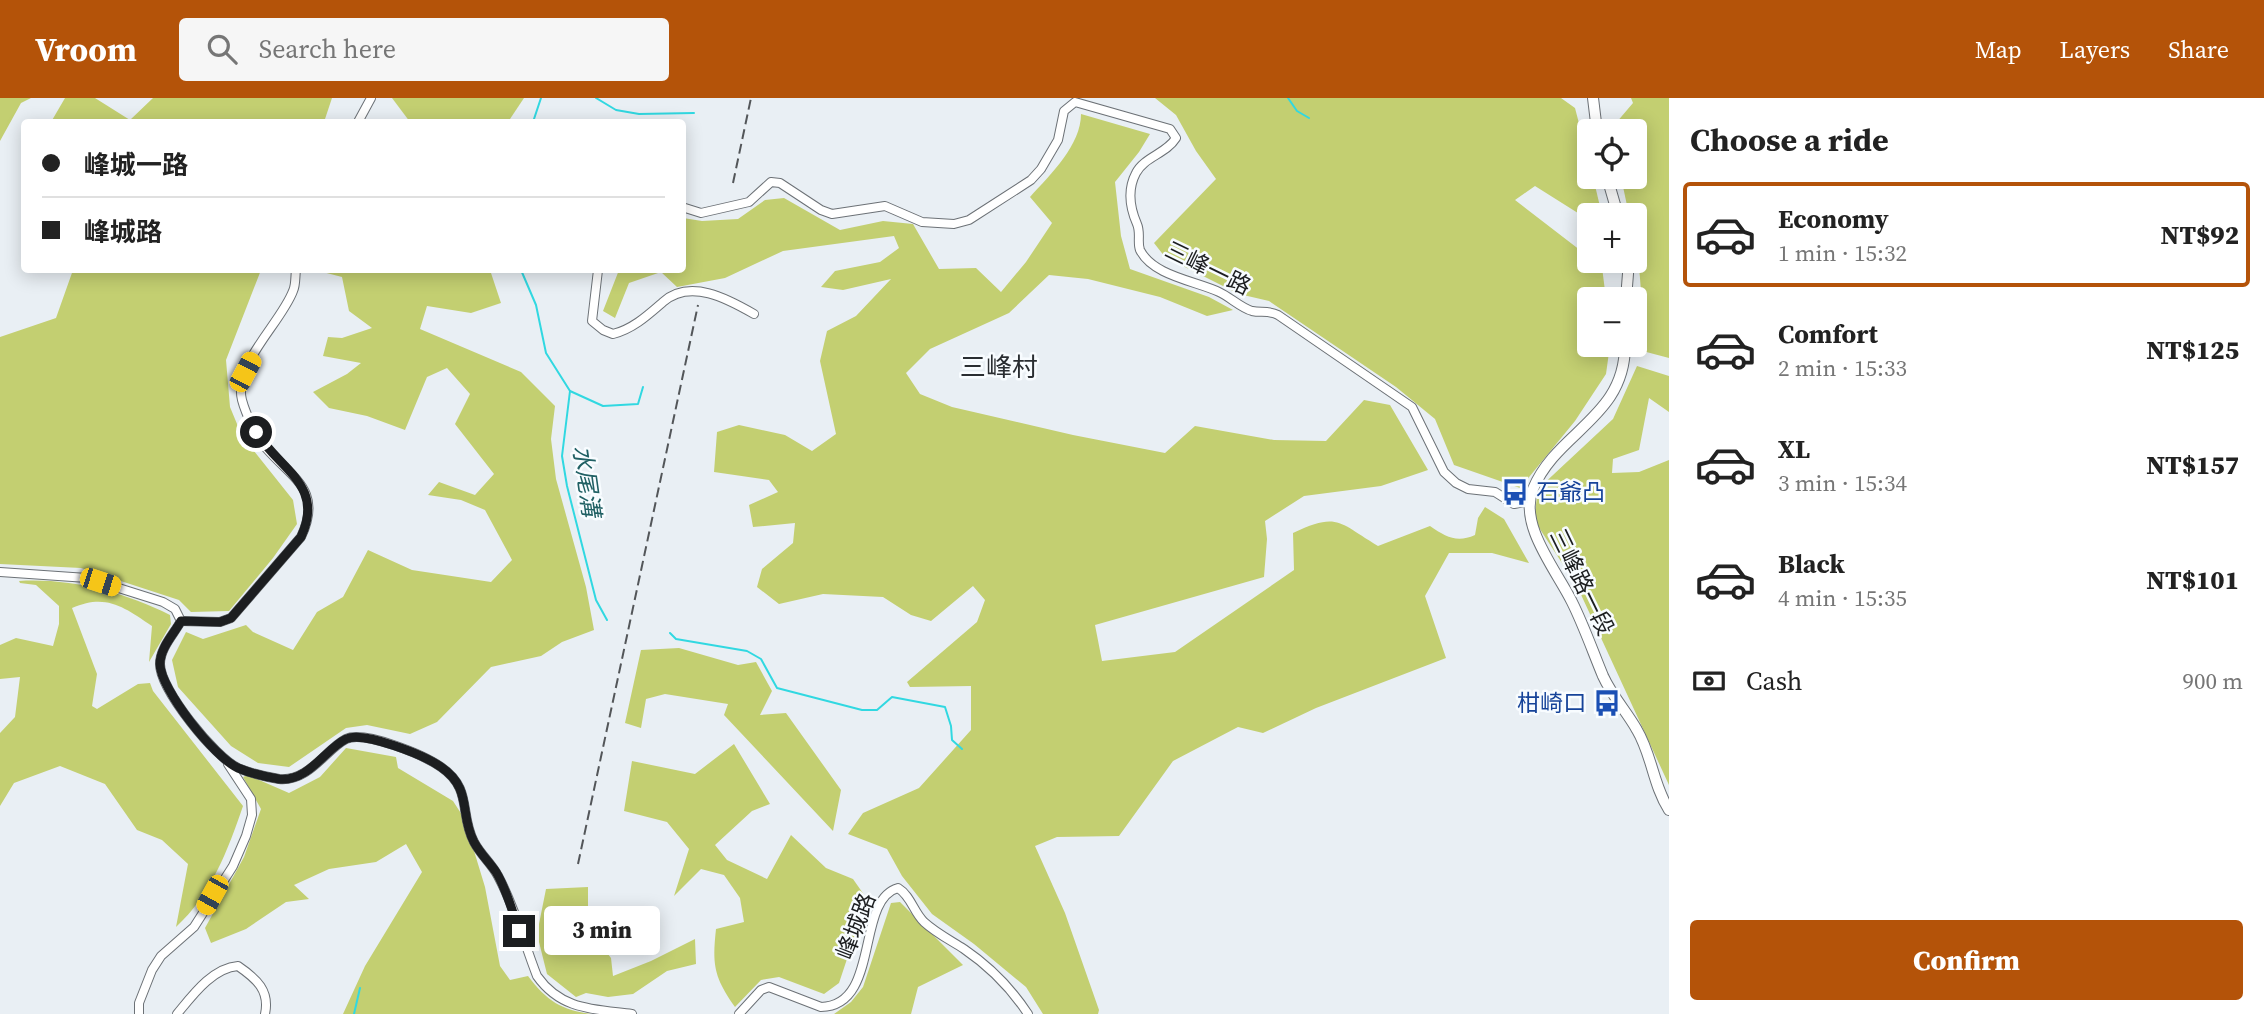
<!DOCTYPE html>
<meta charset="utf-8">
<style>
body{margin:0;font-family:"Source Serif 4","Noto Sans TC",serif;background:#f6f6f6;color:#222;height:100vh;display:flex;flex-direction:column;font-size:26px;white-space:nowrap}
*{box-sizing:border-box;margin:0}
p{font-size:23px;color:#767676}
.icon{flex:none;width:38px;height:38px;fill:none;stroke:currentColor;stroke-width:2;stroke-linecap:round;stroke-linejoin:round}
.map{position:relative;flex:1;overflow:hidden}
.panel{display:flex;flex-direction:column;background:#fff;width:595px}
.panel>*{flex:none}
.top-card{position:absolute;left:21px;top:21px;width:665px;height:154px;border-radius:7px;box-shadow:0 4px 18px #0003;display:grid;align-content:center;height:154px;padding:0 21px;background:#fff}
.controls{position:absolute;left:1577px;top:21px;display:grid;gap:14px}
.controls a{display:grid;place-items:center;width:70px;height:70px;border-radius:7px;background:#fff;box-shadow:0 4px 18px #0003;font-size:35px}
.end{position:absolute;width:32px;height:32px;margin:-16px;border:9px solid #1c1e20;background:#fff;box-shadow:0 0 0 4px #fff}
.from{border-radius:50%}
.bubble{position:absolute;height:49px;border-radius:7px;background:#fff;box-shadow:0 4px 18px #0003;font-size:23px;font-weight:800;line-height:49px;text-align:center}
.car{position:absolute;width:21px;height:42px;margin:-21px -10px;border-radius:9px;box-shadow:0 0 5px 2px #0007;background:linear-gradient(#f5c518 24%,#345 0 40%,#f5c518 0 76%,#345 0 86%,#f5c518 0)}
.top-card b{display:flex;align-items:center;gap:24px;height:66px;font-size:26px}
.top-card b+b{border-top:2px solid #e0e0e0}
.top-card i{width:18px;height:18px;background:#222}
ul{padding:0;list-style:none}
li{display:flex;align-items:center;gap:21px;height:105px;margin:0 14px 10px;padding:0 7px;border:4px solid transparent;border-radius:7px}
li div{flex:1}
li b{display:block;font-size:26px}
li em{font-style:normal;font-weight:800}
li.current{border-color:#b45309}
li>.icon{width:63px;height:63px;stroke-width:1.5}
h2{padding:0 21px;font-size:32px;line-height:84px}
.pay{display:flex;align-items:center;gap:18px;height:77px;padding:0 21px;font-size:26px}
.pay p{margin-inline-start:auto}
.action{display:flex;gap:14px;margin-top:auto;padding:14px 21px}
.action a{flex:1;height:80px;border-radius:7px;background:#b45309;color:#fff;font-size:28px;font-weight:800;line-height:80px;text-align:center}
header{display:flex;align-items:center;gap:42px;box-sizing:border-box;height:98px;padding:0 35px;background:#b45309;color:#fff}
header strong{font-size:33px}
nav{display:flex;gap:38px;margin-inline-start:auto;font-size:24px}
.search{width:490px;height:63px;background:#f6f6f6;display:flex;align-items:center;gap:18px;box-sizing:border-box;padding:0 24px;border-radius:7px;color:#767676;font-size:26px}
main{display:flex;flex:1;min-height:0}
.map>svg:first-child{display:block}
.green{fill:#c3cf71}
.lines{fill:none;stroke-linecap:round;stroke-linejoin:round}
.stream{stroke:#31d8e1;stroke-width:2}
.minor-casing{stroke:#6c7176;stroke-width:10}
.tertiary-casing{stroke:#6c7176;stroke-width:12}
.minor{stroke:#fff;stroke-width:8}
.tertiary{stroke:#fff;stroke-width:10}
.rail{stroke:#535659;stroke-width:2;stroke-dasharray:10 5;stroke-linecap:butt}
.route{stroke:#1c1e20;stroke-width:9}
.labels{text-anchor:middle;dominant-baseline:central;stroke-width:5;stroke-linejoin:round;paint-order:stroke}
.street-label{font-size:23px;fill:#1c1e20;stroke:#f8fcff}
.transit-label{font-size:23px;fill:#164399;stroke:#f8fcff;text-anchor:start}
.water-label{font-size:24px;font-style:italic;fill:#206064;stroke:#f8fcff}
.quarter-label{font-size:26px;fill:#2a2e32;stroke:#f8fcff}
</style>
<header>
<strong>Vroom</strong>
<div class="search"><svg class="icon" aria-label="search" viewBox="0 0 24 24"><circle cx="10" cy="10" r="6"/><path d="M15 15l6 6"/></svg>Search here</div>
<nav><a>Map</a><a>Layers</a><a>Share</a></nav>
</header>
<main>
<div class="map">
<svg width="1669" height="916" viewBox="0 0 1669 916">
<rect width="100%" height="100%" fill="#e9eff4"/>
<!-- green -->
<g class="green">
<path d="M0 0H31L21 5 0 43Z"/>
<path d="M65 0H95L130 22 153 0H332L324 24H51Z"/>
<path d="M392 0H524L508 24H410Z"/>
<path d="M1155 0H1561L1575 10 1589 64V79H1593L1602 117H1589V122L1535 88 1515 102 1589 159V163H1594L1602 169 1606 201H1589V247H1610L1606 276 1575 323 1520 390 1454 367 1435 321 1396 289 1269 203 1239 196 1165 159 1154 145 1216 81 1196 53 1176 17Z"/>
<path d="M1631 0H1669V260L1635 251C1637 236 1640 221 1641 206 1642 176 1634 147 1634 117H1629L1621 79H1634V33L1610 32 1633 5Z"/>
<path d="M1081 16 1150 36 1139 54 1115 84 1121 138 1130 171 1209 199 1233 212 1207 218 1160 199 1088 181 1049 177 1009 215 930 251 906 275 920 296 952 309 1073 337 1165 355 1195 328 1274 342 1326 343 1364 302 1390 307 1428 372 1381 388 1304 398 1265 423 1267 441 1264 479 1095 527 1102 563 1175 554 1294 472 1293 435C1338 414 1338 424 1378 448L1430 428C1446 439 1457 445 1475 437L1478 420 1485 409 1504 421 1529 465 1492 455H1449L1425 498 1446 560 1316 610 1263 635 1238 629 1173 663 1119 738 1057 739 1035 748 1065 815 1099 912 1098 916H1043L1026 889 974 846 932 816 902 778 887 751 848 736 863 715 919 690 971 632V588L910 589 907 584 977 524 985 502 973 488 931 523 911 517 883 499 823 496 779 506 757 489 762 471 793 445 795 425 753 429 749 407 778 394 769 382 714 374 717 334 739 327 785 337 812 353 836 336 820 263 827 233 856 218 891 181 843 192 821 189 835 173 880 164 899 150 894 138 783 153 725 180 677 189 661 174 629 185 615 220 603 213 619 172H682L683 120 702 123 738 121 765 102 784 100 840 132 883 123 913 126 939 171 976 170 1001 194 1026 164 1052 125 1030 99C1051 76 1081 47 1081 16Z"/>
<path d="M73 172H261L226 262 230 309 242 338 293 402 297 426 273 460 229 513 191 514 179 502 81 470 0 466V239L56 220Z"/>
<path d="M315 172H490L501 205 471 215 427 208 420 231 521 274 555 308 551 341 556 381 586 489 594 532 562 544 541 558 491 569 437 624 410 636 367 627 346 630 289 669 258 665 231 648 178 589 172 562 186 534 203 541 246 527 253 534 293 552 317 514 343 499 368 452 412 472 491 484 512 462 485 412 461 402 428 397 439 384 475 397 494 376 455 326 470 296 447 270 427 279 405 332 367 318 329 310 313 294 347 276 361 265 323 258 328 239 342 240 372 230 349 213 342 179Z"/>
<path d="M1637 268 1669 278V314L1649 300 1639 352 1613 361 1612 375 1639 374 1669 362V687L1577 488 1534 422 1538 391 1613 321Z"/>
<path d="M19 483C71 480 124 494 170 517L171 526 149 564 152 528C124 509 106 495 72 510L97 576 92 608 97 611 138 586 150 585 153 593 243 708C228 752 211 797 176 829L188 766 162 742 137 732 105 686 60 668 14 685 0 708V635L15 619 20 579 0 581V547L16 540 53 548 59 526V508L36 487 20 485Z"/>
<path d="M679 550 738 567 756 564 772 593 760 617 786 615 841 692 833 733 724 617 728 606 665 596 646 601 641 630 625 625 641 552Z"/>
<path d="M734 646 770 706 752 713 715 747 727 762 767 781 791 737 826 770 853 781 867 801 839 885 824 896 779 879 761 882 735 909C714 879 712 867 716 831L744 824 740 800 724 777 701 771 674 798 689 751 667 724 624 713 632 663 695 676Z"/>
<path d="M346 650 396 659 398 670 453 703 464 720 485 789 500 868 510 882 528 878C547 903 561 912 592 916H343L365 868 422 774 406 746 376 764 329 771 294 787 309 801 286 804 246 831 211 845 205 830 244 759 261 711 243 679 248 677 289 695 320 679Z"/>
<path d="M588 789V830L611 860 613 878 651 863 695 841 696 866 667 873 633 896 608 899 586 895 576 899 547 876 537 836 546 791Z"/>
<path d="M900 804 963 867 918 889 911 916H834L851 904 863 889 891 805Z"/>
</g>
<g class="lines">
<!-- stream -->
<g class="stream">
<path d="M596 0 616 12 639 16 694 15"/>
<path d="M1288 0 1297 13 1309 20"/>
<path d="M533 24 541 0"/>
<path d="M521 172 536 207 546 255 570 293 562 358 567 388 596 502 607 522"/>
<path d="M570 293 603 308 638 306 643 289"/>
<path d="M670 535 676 541 747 553 761 561 777 590 862 612H877L892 599 945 609 951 628 952 642 962 651"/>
<path d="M354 916 360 890"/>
</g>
<defs>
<g id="minor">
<path d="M358 24 371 0"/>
<path d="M682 109 701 115 749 104 771 84 780 85 821 112 832 116 885 108 922 124 954 126 969 122 1031 82 1041 71 1058 42 1064 13 1075 4 1170 31 1176 40C1166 56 1144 59 1136 75 1127 92 1130 110 1137 126 1141 135 1137 144 1140 152 1153 178 1196 183 1219 194 1230 199 1241 210 1252 213 1261 215 1268 212 1278 217L1412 309 1444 374 1456 385 1468 391 1495 394 1514 406 1529 403"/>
<path d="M598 172 592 223 603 232 613 236C633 231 648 217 663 204 690 180 728 201 754 216"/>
<path d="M0 474 87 480 163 504 175 511 181 523C174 536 160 550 160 566 160 592 215 659 238 670 250 675 267 679 279 681 309 684 326 651 346 641 364 632 424 657 441 669 473 691 459 716 474 744 480 756 492 766 498 778 515 809 524 845 537 878 561 912 593 911 632 916"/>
<path d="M181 523 220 524 231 520 301 439C323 392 293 381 266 350 256 337 246 317 242 302 233 266 281 225 293 193 296 187 295 178 296 172"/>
<path d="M139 916V905L152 872 161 858 194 829 233 768 246 738 252 717 251 701 228 666"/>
<path d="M177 916C192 898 212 870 238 868 257 881 270 893 265 916"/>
<path d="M739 916 761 892 769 889 821 909C881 908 855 802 898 790 911 798 913 813 924 824 936 835 950 842 964 851 989 868 1011 890 1028 916"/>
</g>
<g id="tertiary">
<path d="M1593 0 1597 33"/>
<path d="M1607 79 1618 117"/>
<path d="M1626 201 1629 163"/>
<path d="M1625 247C1625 320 1557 333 1533 391 1518 427 1557 473 1572 504 1584 528 1593 554 1603 578 1612 598 1627 614 1637 632 1652 657 1653 687 1669 712"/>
</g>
</defs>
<!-- minor casing -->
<use href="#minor" class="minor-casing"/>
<!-- tertiary casing -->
<use href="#tertiary" class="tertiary-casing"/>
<!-- minor -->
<use href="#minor" class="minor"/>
<!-- tertiary -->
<use href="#tertiary" class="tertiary"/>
<!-- rail -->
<g class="rail">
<path d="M733 85 751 0"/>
<path d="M578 766 698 207"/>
</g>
</g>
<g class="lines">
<!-- route -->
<path class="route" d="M256 334C280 372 325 387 301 439L231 520 220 524 181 523C174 536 160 550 160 566 160 591 215 660 238 670 250 675 267 679 279 681 309 684 325 651 346 641 364 633 424 657 441 669 473 691 459 716 474 744 480 755 489 764 496 774 507 792 512 813 519 833"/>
</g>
<!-- icons -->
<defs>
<symbol id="bus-bare" viewBox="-9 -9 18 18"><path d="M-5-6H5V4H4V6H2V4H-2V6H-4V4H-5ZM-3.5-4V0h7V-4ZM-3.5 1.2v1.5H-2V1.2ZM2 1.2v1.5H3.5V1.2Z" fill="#1a4fb4" stroke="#f8fcff" stroke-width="2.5" paint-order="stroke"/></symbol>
</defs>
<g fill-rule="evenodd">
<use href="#bus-bare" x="1496" y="375" width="38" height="38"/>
<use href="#bus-bare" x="1588" y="586" width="38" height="38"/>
</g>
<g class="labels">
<!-- street labels -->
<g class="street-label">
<text transform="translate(1208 170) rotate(26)">三峰一路</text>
<text transform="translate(1582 484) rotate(64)">三峰路一段</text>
<text transform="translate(856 828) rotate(-69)">峰城路</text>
</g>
<!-- transit labels -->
<g class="transit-label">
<text x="1536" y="394">石爺凸</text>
<text x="1586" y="605" text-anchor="end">柑崎口</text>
</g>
<!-- water labels -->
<g class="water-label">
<text transform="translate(587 383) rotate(82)">水尾溝</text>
</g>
<!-- quarter labels -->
<g class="quarter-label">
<text x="999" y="269">三峰村</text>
</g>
</g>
</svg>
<div class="controls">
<a><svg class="icon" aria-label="locate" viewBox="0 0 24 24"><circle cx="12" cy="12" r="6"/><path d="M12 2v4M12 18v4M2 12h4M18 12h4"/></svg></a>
<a>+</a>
<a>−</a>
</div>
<i class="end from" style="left:256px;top:334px"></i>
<i class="end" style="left:519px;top:833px"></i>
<div class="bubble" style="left:544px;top:808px;width:116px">3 min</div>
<i class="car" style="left:245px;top:274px;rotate:28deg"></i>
<i class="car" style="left:100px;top:484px;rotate:108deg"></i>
<i class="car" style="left:212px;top:797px;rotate:209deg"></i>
<div class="top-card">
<b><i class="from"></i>峰城一路</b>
<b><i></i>峰城路</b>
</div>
</div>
<section class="panel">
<h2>Choose a ride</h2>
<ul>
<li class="current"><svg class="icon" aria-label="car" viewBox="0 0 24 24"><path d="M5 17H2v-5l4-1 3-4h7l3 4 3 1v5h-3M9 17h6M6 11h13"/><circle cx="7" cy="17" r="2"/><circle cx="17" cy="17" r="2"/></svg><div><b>Economy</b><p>1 min · 15:32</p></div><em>NT$92</em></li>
<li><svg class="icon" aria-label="car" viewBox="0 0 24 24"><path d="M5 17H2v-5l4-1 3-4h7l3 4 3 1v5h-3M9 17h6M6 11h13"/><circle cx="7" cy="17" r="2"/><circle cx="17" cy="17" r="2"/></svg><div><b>Comfort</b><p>2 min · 15:33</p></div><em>NT$125</em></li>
<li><svg class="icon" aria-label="car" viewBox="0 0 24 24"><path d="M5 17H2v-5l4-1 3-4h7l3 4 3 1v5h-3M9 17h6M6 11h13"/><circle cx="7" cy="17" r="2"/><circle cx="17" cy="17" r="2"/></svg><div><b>XL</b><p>3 min · 15:34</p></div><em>NT$157</em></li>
<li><svg class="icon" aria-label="car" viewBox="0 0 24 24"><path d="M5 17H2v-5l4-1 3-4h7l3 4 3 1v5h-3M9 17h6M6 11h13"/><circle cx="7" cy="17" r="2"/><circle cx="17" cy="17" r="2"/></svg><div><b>Black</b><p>4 min · 15:35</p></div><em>NT$101</em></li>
</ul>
<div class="pay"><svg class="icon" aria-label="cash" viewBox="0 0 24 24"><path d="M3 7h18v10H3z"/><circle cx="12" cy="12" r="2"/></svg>Cash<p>900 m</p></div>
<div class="action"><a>Confirm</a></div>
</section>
</main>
